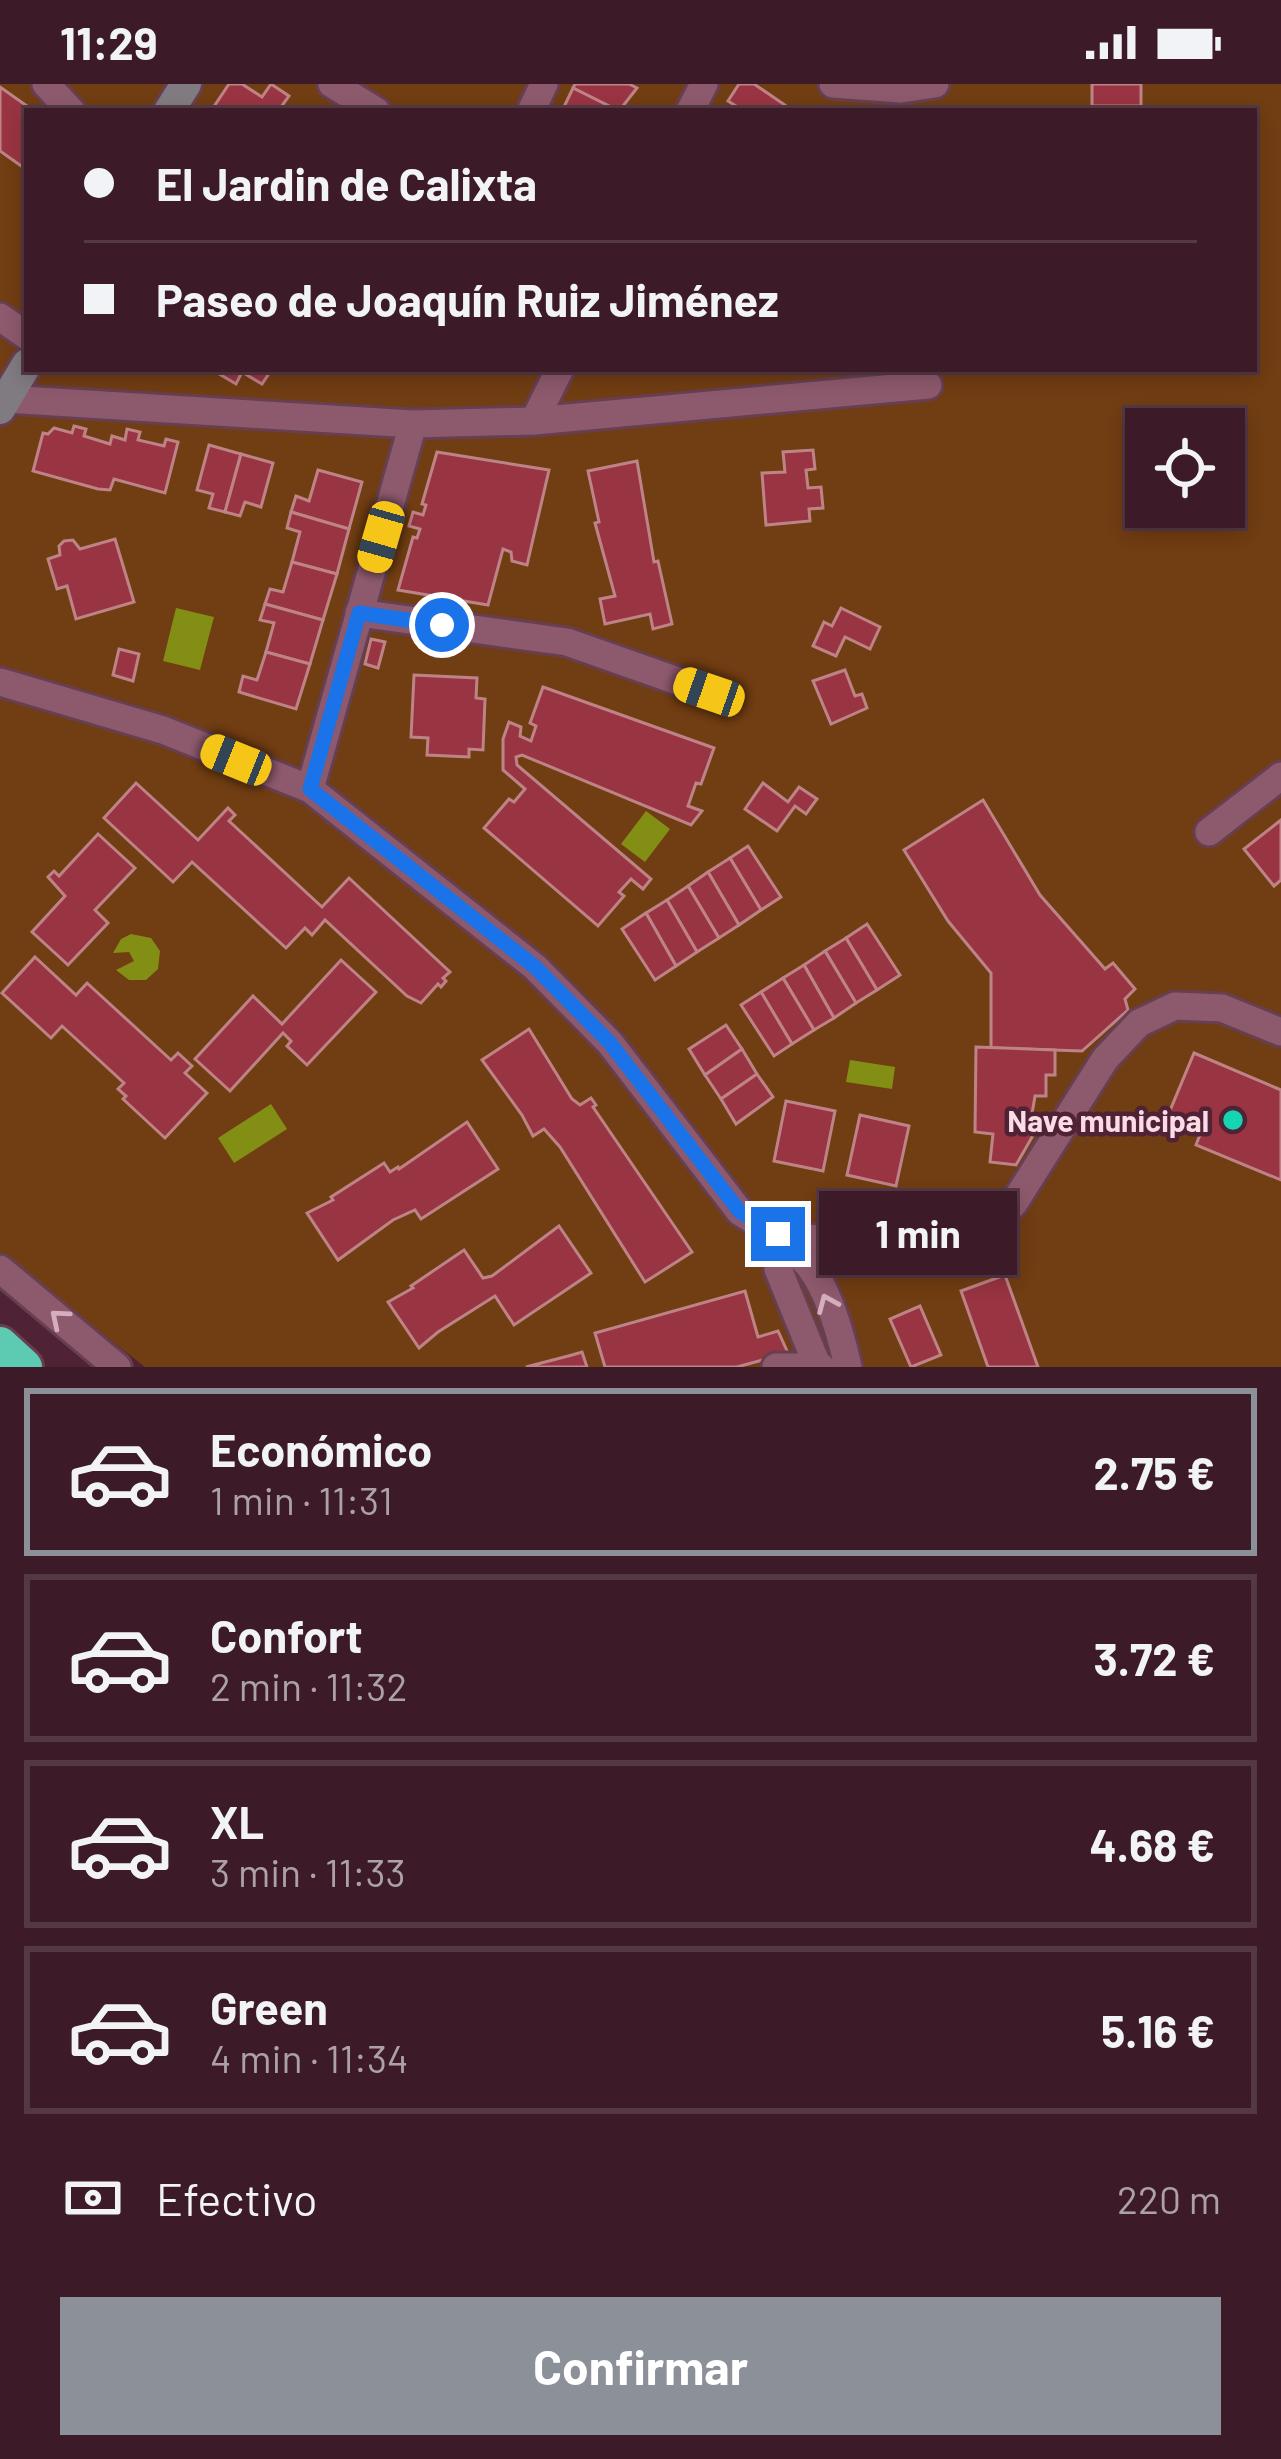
<!DOCTYPE html>
<html lang="es">
<meta charset="utf-8">
<style>
body{margin:0;font-family:Barlow,sans-serif;background:#472734;color:#f1f3f6;height:100vh;display:flex;flex-direction:column;font-size:45px;white-space:nowrap}
*{box-sizing:border-box;margin:0}
p{font-size:39px;color:#aca1a8}
.icon{flex:none;width:66px;height:66px;fill:none;stroke:currentColor;stroke-width:2;stroke-linecap:round;stroke-linejoin:round}
.map{position:relative;height:1283px;overflow:hidden}
.details{display:flex;flex-direction:column;background:#3c1a28;flex:1}
.details>*{flex:none}
.hud{position:absolute;left:24px;top:24px;width:1233px;height:264px;border-radius:0px;box-shadow:0 6px 18px #0003,0 0 0 3px #553845;display:grid;align-content:center;height:264px;padding:0 60px;background:#3c1a28}
.controls{position:absolute;left:1125px;top:324px;display:grid;gap:24px}
.controls a{display:grid;place-items:center;width:120px;height:120px;border-radius:0px;background:#3c1a28;box-shadow:0 6px 18px #0003,0 0 0 3px #553845;font-size:60px}
.end{position:absolute;width:54px;height:54px;margin:-27px;border:15px solid #1a73e8;background:#fff;box-shadow:0 0 0 6px #fff}
.from{border-radius:50%}
.bubble{position:absolute;height:84px;border-radius:0px;background:#3c1a28;box-shadow:0 6px 18px #0003,0 0 0 3px #553845;font-size:39px;font-weight:700;line-height:84px;text-align:center}
.car{position:absolute;width:36px;height:72px;margin:-36px -18px;border-radius:15px;box-shadow:0 0 9px 3px #0007;background:linear-gradient(#f5c518 24%,#345 0 40%,#f5c518 0 76%,#345 0 86%,#f5c518 0)}
.hud b{display:flex;align-items:center;gap:42px;height:114px;font-size:45px}
.hud b+b{border-top:3px solid #553845}
.hud i{width:30px;height:30px;background:#f1f3f6}
ul{padding:21px 0 0;list-style:none}
li{display:flex;align-items:center;gap:36px;height:168px;margin:0 24px 18px;padding:0 36px;border:6px solid #553845;border-radius:0px}
li div{flex:1}
li b{display:block;font-size:45px}
li em{font-style:normal;font-weight:700}
li.on{border-color:#8c9099}
li>.icon{width:108px;height:108px;stroke-width:1.5}
.pay{display:flex;align-items:center;gap:30px;height:132px;padding:0 60px;font-size:45px}
.pay p{margin-inline-start:auto}
.action{display:flex;gap:24px;margin-top:auto;padding:24px 60px}
.action a{flex:1;height:138px;border-radius:0px;background:#8c9099;color:#fff;font-size:48px;font-weight:700;line-height:138px;text-align:center}
.status{display:flex;justify-content:space-between;align-items:center;height:84px;padding:0 60px;background:#3c1a28;direction:ltr}
.status svg{height:33px;fill:currentColor}
.map>svg:first-child{display:block}
.green{fill:#713d12;fill-rule:evenodd}
.water{fill:#838e15}
.building{fill:#993442;stroke:#be8386;stroke-width:3}
.lines{fill:none;stroke-linecap:round;stroke-linejoin:round}
.minor-casing{stroke:#673f51;stroke-width:33}
.secondary-casing{stroke:#673f51;stroke-width:36}
.motorway-casing{stroke:#673f51;stroke-width:42}
.minor{stroke:#8d596d;stroke-width:27}
.secondary{stroke:#7f7b81;stroke-width:30}
.motorway{stroke:#5dcbb1;stroke-width:36}
.oneway{stroke:#d4aebc}
.route{stroke:#1a73e8;stroke-width:15}
.poi-dot{fill:#14d5b3;stroke:#502235;stroke-width:4.5}
.labels{text-anchor:middle;dominant-baseline:central;stroke-width:9;stroke-linejoin:round;paint-order:stroke}
.poi-label{font-size:30px;font-weight:bold;fill:#fadbe6;stroke:#502235;text-anchor:end}
</style>
<div class="status"><b>11:29</b><svg viewBox="0 0 49 12"><path d="M0 12V9h3v3zM5 12V6h3v6zM10 12V3h3v9zM15 12V0h3v12zM26 1h20v11H26zM47 4h2v5h-2z"/></svg></div>
<div class="map">
<svg width="1281" height="1283" viewBox="0 0 1281 1283">
<rect width="100%" height="100%" fill="#502235"/>
<!-- green -->
<path class="green" d="M0 0H1281V1283H145L0 1170ZM27 27H1254V285H27ZM1146 345H1224V423H1146Z"/>
<!-- water -->
<g class="water">
<path d="M176 524 214 533 200 586 163 577Z"/>
<path d="M646 727 670 745 645 778 621 760Z"/>
<path d="M131 850 151 854 160 867 158 885 146 896H129L116 886 134 877 129 868 113 869 121 855Z"/>
<path d="M850 976 895 983 892 1005 846 998Z"/>
<path d="M271 1020 287 1045 234 1079 218 1054Z"/>
</g>
<!-- building -->
<g class="building">
<path d="M229 0H242L262 13 271 0 289 12 281 23 286 26 211 27Z"/>
<path d="M575 0H629L637 4 619 27 573 4Z"/>
<path d="M739 0H754L785 21 783 27H744L728 17Z"/>
<rect x="1092" y="0" width="49" height="22"/>
<path d="M0 3 34 27H27V86L0 67Z"/>
<path d="M573 4 619 27H562Z"/>
<path d="M217 285H272L262 300 242 288 236 300 216 288Z"/>
<path d="M74 342 86 345 84 352 110 360 112 352 125 356 127 345 140 348 138 356 164 362 166 355 178 358 165 409 114 395 110 406 98 405 33 387 43 349 48 350 54 344 72 349Z"/>
<path d="M209 361 241 370 225 428 209 424 213 410 197 406Z"/>
<path d="M813 366 815 385 806 386 808 404 821 403 823 424 809 425 810 437 766 441 762 389 785 388 783 368Z"/>
<path d="M437 368 549 386 527 481 512 477 511 468 503 465 488 521 398 506 413 453 417 454 420 445 409 442 413 428 423 431 426 421 422 420Z"/>
<path d="M241 370 273 379 261 423 245 418 240 432 225 428Z"/>
<path d="M637 377 654 478 658 477 672 540 653 545 650 530 605 540 600 515 615 512 595 439 599 438 588 387Z"/>
<path d="M318 386 362 398 349 445 291 428 296 412 309 417Z"/>
<path d="M291 428 349 445 337 490 292 478 300 448 287 444Z"/>
<path d="M115 455 134 518 76 535 67 502 57 505 48 475 60 471 59 462 64 457 73 456 80 465Z"/>
<path d="M292 478 337 490 323 536 265 520 270 505 283 508Z"/>
<path d="M265 520 323 536 310 580 266 568 274 539 260 536Z"/>
<path d="M841 524 880 543 870 565 845 553 836 572 813 562 824 538 832 542Z"/>
<path d="M371 555 385 558 378 584 365 580Z"/>
<path d="M119 565 139 570 133 597 113 591Z"/>
<path d="M266 568 310 580 296 625 239 608 243 592 257 596Z"/>
<path d="M845 586 855 612 862 610 867 624 831 640 813 597Z"/>
<path d="M414 591 477 594 476 614 485 615 483 666 469 665V673L427 671 428 654 411 653Z"/>
<path d="M543 603 714 664 701 700 696 699 688 722 702 727 691 741 522 671 516 673 517 681 651 795 643 805 631 795 619 808 624 812 598 842 484 744 509 715 514 718 525 705 503 686V655L509 638 521 643 520 652 531 657 536 642 530 639Z"/>
<path d="M136 699 198 756 228 724 235 731 229 737 322 823 349 794 450 888 443 894 446 897 441 903 438 900 421 919 407 912 325 836 312 851 305 844 286 864 192 778 173 798 104 734Z"/>
<path d="M763 699 788 718 799 703 817 715 806 730 795 722 777 747 745 725Z"/>
<path d="M983 716 1040 811 1105 885 1113 879 1135 905 1125 915 1128 926 1082 967 991 964V889L948 837 904 766Z"/>
<path d="M1281 736V796L1274 802 1244 765Z"/>
<path d="M98 750 135 784 95 826 108 839 68 881 32 848 65 812 48 793 54 787 59 792Z"/>
<path d="M748 762 781 813 761 826 730 774Z"/>
<path d="M730 774 761 826 739 841 708 788Z"/>
<path d="M708 788 739 841 719 854 688 802Z"/>
<path d="M688 802 719 854 697 868 667 816Z"/>
<path d="M667 816 697 868 676 882 646 829Z"/>
<path d="M646 829 676 882 655 896 622 845Z"/>
<path d="M867 840 900 891 877 906 846 854Z"/>
<path d="M846 854 877 906 856 919 825 867Z"/>
<path d="M825 867 856 919 834 934 804 881Z"/>
<path d="M35 873 76 911 87 899 171 976 178 969 192 982 185 989 207 1009 165 1054 123 1015 126 1012 118 1005 124 999 62 942 51 954 2 909Z"/>
<path d="M341 876 376 908 307 981 287 962 291 957 283 949 230 1007 195 975 253 912 282 940Z"/>
<path d="M804 881 834 934 814 946 783 894Z"/>
<path d="M783 894 814 946 792 960 761 908Z"/>
<path d="M761 908 792 960 774 972 741 921Z"/>
<path d="M726 941 742 965 705 991 689 965Z"/>
<path d="M529 945 572 1015 580 1021 591 1014 596 1021 593 1023 692 1168 645 1198 560 1063 544 1045 533 1052 522 1031 482 976Z"/>
<path d="M976 963 1055 966V991H1046V1012H1035L1029 1048H1035L1016 1081 990 1078 993 1050 975 1048Z"/>
<path d="M742 965 757 990 721 1015 705 991Z"/>
<path d="M1194 969 1281 1006V1096L1196 1061 1203 1043 1169 1029Z"/>
<path d="M757 990 773 1013 736 1040 721 1015Z"/>
<path d="M786 1017 835 1027 823 1087 774 1077Z"/>
<path d="M860 1031 909 1042 896 1102 847 1091Z"/>
<path d="M467 1038 498 1085 421 1135 415 1126 393 1136 338 1176 307 1129 333 1116 331 1113 384 1079 390 1088 398 1083 399 1085Z"/>
<path d="M559 1142 591 1189 514 1241 495 1212 438 1248 419 1264 388 1218 413 1204 411 1202 464 1166 483 1194 492 1192Z"/>
<path d="M1005 1191 1038 1283H988L961 1207Z"/>
<path d="M745 1207 758 1253 778 1247 788 1269 737 1283H605L595 1249Z"/>
<path d="M920 1222 941 1271 911 1283 890 1235Z"/>
<path d="M582 1268 587 1283H526L572 1271Z"/>
</g>
<g class="lines">
<defs>
<g id="minor">
<path d="M46 0 71 27"/>
<path d="M332 0 376 27"/>
<path d="M833 0 901 5 935 0"/>
<path d="M531 27 544 0"/>
<path d="M690 27 704 0"/>
<path d="M0 233 27 252"/>
<path d="M6 315 413 340 534 337 928 301"/>
<path d="M534 337 560 285"/>
<path d="M359 529 567 558 709 608"/>
<path d="M0 598 163 646 310 705 535 883 610 959 740 1128 778 1151 911 1165 959 1164 988 1147 1014 1119 1105 975 1139 939 1175 922 1222 924 1281 948"/>
<path d="M310 705 413 340"/>
<path d="M1209 748 1281 692"/>
<path d="M778 1151C791 1177 798 1166 810 1183 830 1210 841 1251 848 1283"/>
<path d="M787 1168 778 1185 818 1283"/>
<path d="M0 1185 117 1283"/>
<path d="M776 1283H821"/>
</g>
<g id="secondary">
<path d="M169 27 186 0"/>
<path d="M0 325 27 280"/>
</g>
<path id="motorway" d="M0 1261 24 1283"/>
</defs>
<!-- minor casing -->
<use href="#minor" class="minor-casing"/>
<!-- secondary casing -->
<use href="#secondary" class="secondary-casing"/>
<!-- motorway casing -->
<use href="#motorway" class="motorway-casing"/>
<!-- minor -->
<use href="#minor" class="minor"/>
<!-- secondary -->
<use href="#secondary" class="secondary"/>
<!-- motorway -->
<use href="#motorway" class="motorway"/>
</g>
<!-- one-way arrows -->
<defs><path id="oneway-chevron" d="M-2-3.5L2.5 0L-2 3.5" fill="none" stroke-width="1.6" stroke-linecap="round" stroke-linejoin="round" transform="scale(3)"/></defs>
<g class="oneway">
<use href="#oneway-chevron" transform="translate(827 1219) rotate(-113)"/>
<use href="#oneway-chevron" transform="translate(59 1234) rotate(-140)"/>
</g>
<g class="lines">
<!-- route -->
<path class="route" d="M442 541 359 529 310 705 535 883 610 959 740 1128 778 1150"/>
</g>
<!-- markers -->
<circle class="poi-dot" cx="1233" cy="1036" r="12"/>
<g class="labels">
<!-- poi labels -->
<g class="poi-label">
<text x="1209" y="1036">Nave municipal</text>
</g>
</g>
</svg>
<div class="controls">
<a><svg class="icon" aria-label="locate" viewBox="0 0 24 24"><circle cx="12" cy="12" r="6"/><path d="M12 2v4M12 18v4M2 12h4M18 12h4"/></svg></a>
</div>
<i class="end from" style="left:442px;top:541px"></i>
<i class="end" style="left:778px;top:1150px"></i>
<div class="bubble" style="left:819px;top:1107px;width:198px">1 min</div>
<i class="car" style="left:381px;top:453px;rotate:196deg"></i>
<i class="car" style="left:709px;top:608px;rotate:289deg"></i>
<i class="car" style="left:236px;top:676px;rotate:292deg"></i>
<div class="hud">
<b><i class="from"></i>El Jardin de Calixta</b>
<b><i></i>Paseo de Joaquín Ruiz Jiménez</b>
</div>
</div>
<section class="details">
<ul>
<li class="on"><svg class="icon" aria-label="car" viewBox="0 0 24 24"><path d="M5 17H2v-5l4-1 3-4h7l3 4 3 1v5h-3M9 17h6M6 11h13"/><circle cx="7" cy="17" r="2"/><circle cx="17" cy="17" r="2"/></svg><div><b>Económico</b><p>1 min · 11:31</p></div><em>2.75 €</em></li>
<li><svg class="icon" aria-label="car" viewBox="0 0 24 24"><path d="M5 17H2v-5l4-1 3-4h7l3 4 3 1v5h-3M9 17h6M6 11h13"/><circle cx="7" cy="17" r="2"/><circle cx="17" cy="17" r="2"/></svg><div><b>Confort</b><p>2 min · 11:32</p></div><em>3.72 €</em></li>
<li><svg class="icon" aria-label="car" viewBox="0 0 24 24"><path d="M5 17H2v-5l4-1 3-4h7l3 4 3 1v5h-3M9 17h6M6 11h13"/><circle cx="7" cy="17" r="2"/><circle cx="17" cy="17" r="2"/></svg><div><b>XL</b><p>3 min · 11:33</p></div><em>4.68 €</em></li>
<li><svg class="icon" aria-label="car" viewBox="0 0 24 24"><path d="M5 17H2v-5l4-1 3-4h7l3 4 3 1v5h-3M9 17h6M6 11h13"/><circle cx="7" cy="17" r="2"/><circle cx="17" cy="17" r="2"/></svg><div><b>Green</b><p>4 min · 11:34</p></div><em>5.16 €</em></li>
</ul>
<div class="pay"><svg class="icon" aria-label="cash" viewBox="0 0 24 24"><path d="M3 7h18v10H3z"/><circle cx="12" cy="12" r="2"/></svg>Efectivo<p>220 m</p></div>
<div class="action"><a>Confirmar</a></div>
</section>
